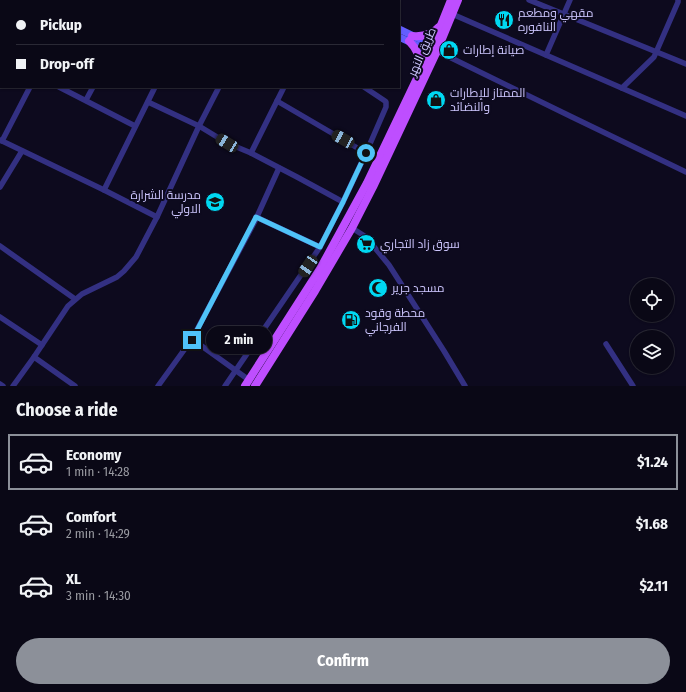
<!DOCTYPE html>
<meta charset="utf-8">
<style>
body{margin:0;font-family:"Fira Sans Condensed",Cairo,sans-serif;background:#181623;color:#f1f3f6;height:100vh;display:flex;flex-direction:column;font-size:15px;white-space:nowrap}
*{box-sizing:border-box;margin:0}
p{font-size:13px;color:#999aa1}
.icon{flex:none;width:22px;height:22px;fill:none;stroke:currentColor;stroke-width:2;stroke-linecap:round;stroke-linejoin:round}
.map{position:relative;height:386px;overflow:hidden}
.drawer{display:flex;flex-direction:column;background:#0a0816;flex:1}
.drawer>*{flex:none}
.top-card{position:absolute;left:0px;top:0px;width:400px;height:88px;box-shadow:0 1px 3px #0004,0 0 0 1px #2a2935;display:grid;align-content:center;height:88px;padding:0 16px;background:#0a0816}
.fabs{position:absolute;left:630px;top:278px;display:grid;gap:8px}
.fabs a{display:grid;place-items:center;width:44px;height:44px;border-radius:50%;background:#0a0816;box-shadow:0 1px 3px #0004,0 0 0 1px #2a2935;font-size:20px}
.end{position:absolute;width:18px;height:18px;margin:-9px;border:5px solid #4fc3f7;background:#111;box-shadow:0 0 0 2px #111}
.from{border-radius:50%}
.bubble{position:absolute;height:28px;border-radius:14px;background:#0a0816;box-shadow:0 1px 3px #0004,0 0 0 1px #2a2935;font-size:13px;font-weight:700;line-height:28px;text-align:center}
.car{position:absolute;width:12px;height:24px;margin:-12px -6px;border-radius:5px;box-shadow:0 0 3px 1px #0007;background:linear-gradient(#222 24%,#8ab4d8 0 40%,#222 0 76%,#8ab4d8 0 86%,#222 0)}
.top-card b{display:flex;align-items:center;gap:14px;height:38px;font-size:15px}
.top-card b+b{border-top:1px solid #2a2935}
.top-card i{width:10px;height:10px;background:#f1f3f6}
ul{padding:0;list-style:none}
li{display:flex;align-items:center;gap:12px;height:56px;margin:0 8px 6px;padding:0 8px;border:2px solid transparent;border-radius:0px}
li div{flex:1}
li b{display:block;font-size:15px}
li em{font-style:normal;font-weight:700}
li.selected{border-color:#8c9099}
li>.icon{width:36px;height:36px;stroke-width:1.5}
h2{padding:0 16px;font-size:18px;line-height:48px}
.action{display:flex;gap:8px;margin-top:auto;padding:8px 16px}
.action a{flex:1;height:46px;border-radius:24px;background:#8c9099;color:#fff;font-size:16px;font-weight:700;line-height:46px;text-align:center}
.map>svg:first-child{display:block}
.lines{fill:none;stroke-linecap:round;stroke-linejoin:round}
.street{stroke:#333082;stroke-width:5.5}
.secondary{stroke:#635eff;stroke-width:7}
.primary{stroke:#be4eff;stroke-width:8}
.route{stroke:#4fc3f7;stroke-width:5}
.labels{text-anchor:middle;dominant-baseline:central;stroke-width:4;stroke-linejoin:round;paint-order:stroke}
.poi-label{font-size:12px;fill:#cec7ff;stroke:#0d0a1e;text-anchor:start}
.street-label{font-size:12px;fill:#cec7ff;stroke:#0d0a1e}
</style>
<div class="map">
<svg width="686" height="386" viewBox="0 0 686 386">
<rect width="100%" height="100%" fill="#0d0a1e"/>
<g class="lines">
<!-- street -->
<g class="street">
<path d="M74 0 76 1"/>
<path d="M209 0 212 1"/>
<path d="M529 0 686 64"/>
<path d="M10 1 11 0"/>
<path d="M194 1 195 0"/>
<path d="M262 1 263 0"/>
<path d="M452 14 686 116"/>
<path d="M0 19 1 17"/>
<path d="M437 51 572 117 686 172"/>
<path d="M546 55 570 0"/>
<path d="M59 87 135 126"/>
<path d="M622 88 654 57 678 2V0"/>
<path d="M86 100 93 87"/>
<path d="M277 101 366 153"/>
<path d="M148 102 199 126 227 143 251 153 297 177 343 202"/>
<path d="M0 140 104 190 157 217"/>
<path d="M2 141 30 87"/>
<path d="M251 153 284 87"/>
<path d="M0 187 22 151"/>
<path d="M104 190 155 87"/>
<path d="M256 217 320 247"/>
<path d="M352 228 366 237 389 265 444 351 465 386"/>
<path d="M0 246 75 299"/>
<path d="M0 317 42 345"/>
<path d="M192 339 249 380"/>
<path d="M606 344 633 386"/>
<path d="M34 357 75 386"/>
<path d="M0 384 3 386"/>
<path d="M13 386 34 357 68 306 82 294 117 277 124 271 136 257 157 217 199 126 219 87"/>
<path d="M158 386 192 339 255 221 279 168"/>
<path d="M225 386 320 247 343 202 366 153 386 107V102L385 101 364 87"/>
</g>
<!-- secondary -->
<g class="secondary">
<path d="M324 0 326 1"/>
<path d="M340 0 342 1"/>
<path d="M399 29 432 45"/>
<path d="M399 37 429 51"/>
</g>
<!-- primary -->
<g class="primary">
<path d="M412 36C423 37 432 35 439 27"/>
<path d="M409 41C417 49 421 58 421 69"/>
<path d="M245 386 320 269 367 183 421 70 441 25 451 0"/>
<path d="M255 386 315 291 352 228 373 187 437 51 458 0"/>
</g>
</g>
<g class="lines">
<!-- route -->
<path class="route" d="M192 340 256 217 320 247 343 202 366 153"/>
</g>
<!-- icons -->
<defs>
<symbol id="restaurant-disc" viewBox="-11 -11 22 22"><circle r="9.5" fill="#00d8f2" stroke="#0d0a1e"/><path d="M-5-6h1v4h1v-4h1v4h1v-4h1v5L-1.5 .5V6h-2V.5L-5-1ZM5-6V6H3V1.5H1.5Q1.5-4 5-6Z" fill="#111"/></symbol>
<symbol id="shop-disc" viewBox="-11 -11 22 22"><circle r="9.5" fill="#00d8f2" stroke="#0d0a1e"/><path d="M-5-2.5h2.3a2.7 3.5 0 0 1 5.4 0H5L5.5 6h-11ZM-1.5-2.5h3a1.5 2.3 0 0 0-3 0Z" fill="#111"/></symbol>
<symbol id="school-disc" viewBox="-11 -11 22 22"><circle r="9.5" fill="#00d8f2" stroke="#0d0a1e"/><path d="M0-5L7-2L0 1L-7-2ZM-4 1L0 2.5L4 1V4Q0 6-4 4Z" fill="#111"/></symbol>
<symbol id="supermarket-disc" viewBox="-11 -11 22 22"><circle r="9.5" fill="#00d8f2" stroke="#0d0a1e"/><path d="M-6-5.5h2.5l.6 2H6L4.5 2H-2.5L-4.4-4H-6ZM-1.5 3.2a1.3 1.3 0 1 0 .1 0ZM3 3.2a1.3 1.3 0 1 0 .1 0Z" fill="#111"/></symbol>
<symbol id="mosque-disc" viewBox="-11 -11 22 22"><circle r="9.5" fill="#00d8f2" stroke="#0d0a1e"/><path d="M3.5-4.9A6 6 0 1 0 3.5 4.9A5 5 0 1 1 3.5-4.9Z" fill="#111"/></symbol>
<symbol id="fuel-disc" viewBox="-11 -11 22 22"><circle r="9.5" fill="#00d8f2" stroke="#0d0a1e"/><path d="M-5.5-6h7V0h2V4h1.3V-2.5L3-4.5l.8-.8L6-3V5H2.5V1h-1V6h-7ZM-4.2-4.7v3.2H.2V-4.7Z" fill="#111"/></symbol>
</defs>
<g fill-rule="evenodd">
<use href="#restaurant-disc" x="493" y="9" width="22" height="22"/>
<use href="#shop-disc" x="438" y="39" width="22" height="22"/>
<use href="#shop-disc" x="425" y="89" width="22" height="22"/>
<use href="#school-disc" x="204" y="191" width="22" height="22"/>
<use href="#supermarket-disc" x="355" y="233" width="22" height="22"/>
<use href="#mosque-disc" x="367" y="277" width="22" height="22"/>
<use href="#fuel-disc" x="340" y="309" width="22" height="22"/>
</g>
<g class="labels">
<!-- poi labels -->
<g class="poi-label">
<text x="518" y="13">مقهي ومطعم<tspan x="518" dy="14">النافوره</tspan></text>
<text x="463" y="50">صيانة إطارات</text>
<text x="450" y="93">الممتاز للإطارات<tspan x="450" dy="14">والنضائد</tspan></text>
<text x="201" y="195" text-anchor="end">مدرسة الشرارة<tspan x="201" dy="14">الاولي</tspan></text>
<text x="380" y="244">سوق زاد التجاري</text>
<text x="392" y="288">مسجد جرير</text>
<text x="365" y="313">محطة وقود<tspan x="365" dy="14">الفرجاني</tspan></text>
</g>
<!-- street labels -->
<g class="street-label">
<text transform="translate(422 52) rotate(-66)">طريق النهر</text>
</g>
</g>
</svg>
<div class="fabs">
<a><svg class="icon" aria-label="locate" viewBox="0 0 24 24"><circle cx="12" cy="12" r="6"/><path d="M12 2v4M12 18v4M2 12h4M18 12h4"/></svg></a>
<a><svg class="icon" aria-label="layers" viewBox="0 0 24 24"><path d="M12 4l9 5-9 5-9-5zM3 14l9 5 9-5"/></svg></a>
</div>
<i class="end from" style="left:366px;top:153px"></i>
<i class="end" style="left:192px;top:340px"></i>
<div class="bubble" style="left:206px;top:326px;width:66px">2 min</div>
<i class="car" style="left:343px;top:139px;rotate:299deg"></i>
<i class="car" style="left:227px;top:143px;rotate:301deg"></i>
<i class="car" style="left:308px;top:266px;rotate:214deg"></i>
<div class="top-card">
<b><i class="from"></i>Pickup</b>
<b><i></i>Drop-off</b>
</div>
</div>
<section class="drawer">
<h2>Choose a ride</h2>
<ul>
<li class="selected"><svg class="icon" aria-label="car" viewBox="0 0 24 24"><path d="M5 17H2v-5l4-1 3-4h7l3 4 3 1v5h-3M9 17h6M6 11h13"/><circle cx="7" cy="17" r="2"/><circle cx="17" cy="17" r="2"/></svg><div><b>Economy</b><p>1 min · 14:28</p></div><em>$1.24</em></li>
<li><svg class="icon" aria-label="car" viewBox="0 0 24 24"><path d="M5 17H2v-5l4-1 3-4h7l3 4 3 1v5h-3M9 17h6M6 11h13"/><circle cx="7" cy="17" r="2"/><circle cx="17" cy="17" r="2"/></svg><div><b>Comfort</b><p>2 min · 14:29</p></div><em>$1.68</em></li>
<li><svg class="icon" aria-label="car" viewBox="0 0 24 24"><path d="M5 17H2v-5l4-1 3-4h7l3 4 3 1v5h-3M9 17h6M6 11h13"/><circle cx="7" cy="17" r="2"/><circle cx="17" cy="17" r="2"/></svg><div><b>XL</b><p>3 min · 14:30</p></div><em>$2.11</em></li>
</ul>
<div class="action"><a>Confirm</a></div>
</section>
